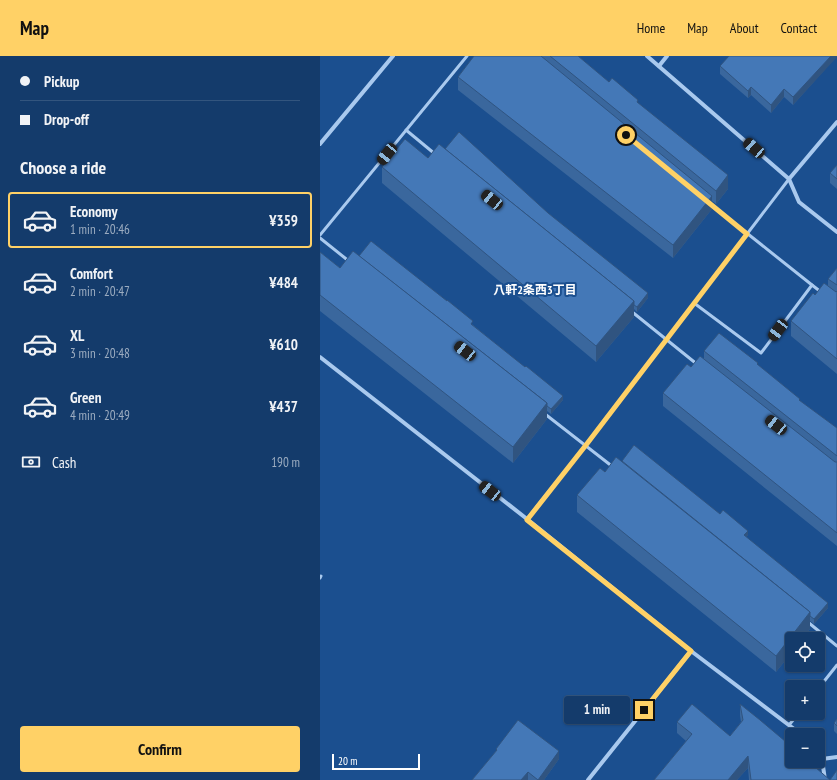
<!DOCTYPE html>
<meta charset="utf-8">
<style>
body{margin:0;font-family:"PT Sans Narrow","Noto Sans JP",sans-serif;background:#1d4271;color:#f1f3f6;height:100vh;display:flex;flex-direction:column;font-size:15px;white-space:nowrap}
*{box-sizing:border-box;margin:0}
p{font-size:13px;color:#9dadc1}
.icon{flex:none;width:22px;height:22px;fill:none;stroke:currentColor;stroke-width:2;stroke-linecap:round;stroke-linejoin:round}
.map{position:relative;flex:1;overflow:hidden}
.details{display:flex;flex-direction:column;background:#143b6b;width:320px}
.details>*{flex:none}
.top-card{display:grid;align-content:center;height:88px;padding:0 20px;background:#143b6b}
.buttons{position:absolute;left:465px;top:576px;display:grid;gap:8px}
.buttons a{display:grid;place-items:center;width:40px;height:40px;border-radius:4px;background:#143b6b;box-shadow:0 1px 3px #0004,0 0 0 1px #33557e;font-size:20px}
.scale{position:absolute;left:12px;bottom:10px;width:88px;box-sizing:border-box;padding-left:4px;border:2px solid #fff;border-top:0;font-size:11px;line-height:14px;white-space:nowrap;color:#fff;-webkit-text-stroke:3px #1b4f8f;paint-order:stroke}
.end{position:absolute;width:18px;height:18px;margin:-9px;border:5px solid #ffd166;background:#111;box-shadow:0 0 0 2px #111}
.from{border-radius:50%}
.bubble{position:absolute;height:28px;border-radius:4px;background:#143b6b;box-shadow:0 1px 3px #0004,0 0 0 1px #33557e;font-size:13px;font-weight:700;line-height:28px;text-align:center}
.car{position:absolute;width:12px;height:24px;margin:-12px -6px;border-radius:5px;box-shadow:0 0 3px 1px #0007;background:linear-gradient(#222 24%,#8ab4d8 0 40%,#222 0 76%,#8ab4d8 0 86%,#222 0)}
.top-card b{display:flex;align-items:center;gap:14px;height:38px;font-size:15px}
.top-card b+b{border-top:1px solid #33557e}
.top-card i{width:10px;height:10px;background:#f1f3f6}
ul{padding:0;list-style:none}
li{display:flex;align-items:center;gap:12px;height:56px;margin:0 8px 6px;padding:0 12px;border:2px solid transparent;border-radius:4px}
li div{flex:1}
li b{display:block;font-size:15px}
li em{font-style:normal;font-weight:700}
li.selected{border-color:#ffd166}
li>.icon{width:36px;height:36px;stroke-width:1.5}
h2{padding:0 20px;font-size:18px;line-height:48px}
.pay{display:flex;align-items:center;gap:10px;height:44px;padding:0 20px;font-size:15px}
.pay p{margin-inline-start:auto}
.action{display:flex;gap:8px;margin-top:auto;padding:8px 20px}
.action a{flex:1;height:46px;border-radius:4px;background:#ffd166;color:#111;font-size:16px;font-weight:700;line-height:46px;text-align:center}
header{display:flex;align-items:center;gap:24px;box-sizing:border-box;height:56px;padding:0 20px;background:#ffd166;color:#111}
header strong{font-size:19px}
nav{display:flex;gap:22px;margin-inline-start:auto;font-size:14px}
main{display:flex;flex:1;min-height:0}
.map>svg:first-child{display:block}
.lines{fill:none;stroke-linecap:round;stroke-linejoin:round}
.lane{stroke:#a9c9ee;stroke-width:3}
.street{stroke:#a9c9ee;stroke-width:4}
.wall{fill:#3a679d}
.shaded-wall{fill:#305480}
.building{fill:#4478b7;stroke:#305480}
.route{stroke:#ffd166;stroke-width:5}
.labels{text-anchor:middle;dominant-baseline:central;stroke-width:4;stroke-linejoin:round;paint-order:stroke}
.neighbourhood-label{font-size:12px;font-weight:bold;fill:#fff;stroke:#1b4f8f}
</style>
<header>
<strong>Map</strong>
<nav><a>Home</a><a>Map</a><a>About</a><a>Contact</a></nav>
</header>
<main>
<section class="details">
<div class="top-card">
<b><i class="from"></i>Pickup</b>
<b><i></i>Drop-off</b>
</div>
<h2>Choose a ride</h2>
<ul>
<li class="selected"><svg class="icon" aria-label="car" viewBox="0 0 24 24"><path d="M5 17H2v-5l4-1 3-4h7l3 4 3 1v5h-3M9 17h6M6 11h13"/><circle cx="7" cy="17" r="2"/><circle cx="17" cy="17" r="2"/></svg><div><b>Economy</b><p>1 min · 20:46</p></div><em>¥359</em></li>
<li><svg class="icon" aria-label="car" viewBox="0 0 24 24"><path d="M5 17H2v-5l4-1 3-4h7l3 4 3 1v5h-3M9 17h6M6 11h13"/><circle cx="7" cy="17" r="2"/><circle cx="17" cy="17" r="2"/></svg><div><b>Comfort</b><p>2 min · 20:47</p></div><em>¥484</em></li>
<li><svg class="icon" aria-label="car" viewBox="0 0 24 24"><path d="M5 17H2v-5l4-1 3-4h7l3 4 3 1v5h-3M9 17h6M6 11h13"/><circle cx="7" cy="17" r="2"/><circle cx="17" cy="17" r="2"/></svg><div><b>XL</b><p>3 min · 20:48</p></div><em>¥610</em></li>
<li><svg class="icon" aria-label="car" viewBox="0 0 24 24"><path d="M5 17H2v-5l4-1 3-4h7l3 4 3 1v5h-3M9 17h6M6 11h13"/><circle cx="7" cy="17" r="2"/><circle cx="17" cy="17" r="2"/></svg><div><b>Green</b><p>4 min · 20:49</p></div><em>¥437</em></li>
</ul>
<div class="pay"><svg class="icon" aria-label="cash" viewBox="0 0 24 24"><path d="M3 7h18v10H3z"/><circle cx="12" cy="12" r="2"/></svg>Cash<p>190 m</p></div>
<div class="action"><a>Confirm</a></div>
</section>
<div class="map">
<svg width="517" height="724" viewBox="0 0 517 724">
<rect width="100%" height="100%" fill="#1b4f8f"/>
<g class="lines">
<!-- lane -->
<g class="lane">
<path d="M86 74 115 98"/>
<path d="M389 147 492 229"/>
<path d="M0 179 147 0"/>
<path d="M0 182 30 206"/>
<path d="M374 247 441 297 492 229 501 236"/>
<path d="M311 255 378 309"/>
<path d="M225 358 293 411"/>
<path d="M207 463 266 389 469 123"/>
<path d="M0 522 1 520"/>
<path d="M489 567 517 590"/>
<path d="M498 633 517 609"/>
<path d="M469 669 479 657"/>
</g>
<!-- street -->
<g class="street">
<path d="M327 0 469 123 479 146 517 176"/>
<path d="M339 10 347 0"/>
<path d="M0 88 73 0"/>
<path d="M469 123 517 66"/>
<path d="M0 301 207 463 371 595 482 679"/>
<path d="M498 698 502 703 505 724"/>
<path d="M502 703 517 701"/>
<path d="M268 724 371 595"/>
</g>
</g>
<!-- wall -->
<g class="wall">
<path d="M154 0H258L289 26 318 47 408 133 396 148 392 145V153L353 202 138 34V21Z"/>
<path d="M517 0 473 49 464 41 451 57 431 39 428 42 400 18V10Z"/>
<path d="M125 93 228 157 328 242 317 256 314 253V261L276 306 62 127V111L108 102Z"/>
<path d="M517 109V133L510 127V117Z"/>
<path d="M0 196 20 212 39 200 153 269 243 344 231 358 227 355V363L193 407 0 255Z"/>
<path d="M517 212V318L471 280V265L495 239 508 230V223Z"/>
<path d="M384 295 438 309 480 345 517 372V490L343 350V337L371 311 384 303Z"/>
<path d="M302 405 428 479 426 481 508 552 494 568 490 565V573L482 583H472V596L456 616 257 456V439L285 416Z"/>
<path d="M420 648 510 724H517H429L428 712 417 724H334L366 685 357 677V666L410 680 421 666 420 660Z"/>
<path d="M517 663V678L514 675V667Z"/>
<path d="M176 693 239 703 224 724H152L176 695Z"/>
</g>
<!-- shaded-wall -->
<g class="shaded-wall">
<path d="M511 0H517V1L473 49V41Z"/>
<path d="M431 31V39L428 42V35Z"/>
<path d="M464 33V41L451 57V49Z"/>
<path d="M408 119V133L396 148V135Z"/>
<path d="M392 140V153L353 202V189Z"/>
<path d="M328 237V242L317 256V251Z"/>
<path d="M314 245V261L276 306V290Z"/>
<path d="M243 340V344L231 358V353Z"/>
<path d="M227 347V363L193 407V391Z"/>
<path d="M428 475V479L424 484V479Z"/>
<path d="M508 547V552L494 568V563Z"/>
<path d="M490 556V573L482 583H472V596L456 616V600Z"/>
<path d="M239 695V703L224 724H218Z"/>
<path d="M428 700V712L417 724H408Z"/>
<path d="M208 716V724H201Z"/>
</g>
<!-- building -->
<g class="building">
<path d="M154 0H221L392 140 353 189 138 21Z"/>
<path d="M230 0H258L289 26 292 22 318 44 317 46 408 119 396 135Z"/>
<path d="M409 0H511L473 41 464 33 451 49 431 31 428 35 400 10Z"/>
<path d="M139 76 228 157 328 237 317 251 314 249V245L125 93Z"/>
<path d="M85 83 108 102 119 88 314 245 276 290 62 111Z"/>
<path d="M517 109V123L510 117Z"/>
<path d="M51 185 127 245V244L153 265 151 268 205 311 206 310 243 340 231 353 227 350V347L39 200Z"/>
<path d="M33 195 227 347 193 391 0 239V196L20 212Z"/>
<path d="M517 212V229L508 223Z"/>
<path d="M504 227 516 236 517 235V303L471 265 493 237 495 239Z"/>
<path d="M399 277 438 307 437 308 480 343 479 344 517 372V400L384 295Z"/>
<path d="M380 300 515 406H517V477L343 337 367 308 371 311Z"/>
<path d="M314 389 400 458 403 454 428 475 424 479 508 547 494 563 490 560V556L302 405Z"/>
<path d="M296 401 490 556 456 600 257 439 280 412 285 416Z"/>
<path d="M372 648 410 680 423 664 420 648 440 664 472 691V705H488L510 724 517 714V724H431L428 700 408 724H334L372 678 357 666Z"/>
<path d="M517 663V670L514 667Z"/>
<path d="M198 664 239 695 218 724 208 716 201 724H152L177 694 176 693Z"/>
</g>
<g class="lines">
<!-- route -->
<path class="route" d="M306 79 427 178 266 389 207 464 371 595 324 654"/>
</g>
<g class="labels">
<!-- neighbourhood labels -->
<g class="neighbourhood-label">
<text x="215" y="233">八軒2条西3丁目</text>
</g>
</g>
</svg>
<div class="buttons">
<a><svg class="icon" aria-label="locate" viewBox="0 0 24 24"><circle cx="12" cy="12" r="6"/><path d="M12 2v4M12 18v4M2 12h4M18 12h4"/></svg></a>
<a>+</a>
<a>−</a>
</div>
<div class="scale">20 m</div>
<i class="end from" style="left:306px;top:79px"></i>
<i class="end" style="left:324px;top:654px"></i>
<div class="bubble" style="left:244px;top:640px;width:66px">1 min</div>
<i class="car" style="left:434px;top:92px;rotate:311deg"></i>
<i class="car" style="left:67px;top:98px;rotate:219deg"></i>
<i class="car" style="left:172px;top:144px;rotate:309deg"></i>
<i class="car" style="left:458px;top:274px;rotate:217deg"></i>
<i class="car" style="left:145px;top:295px;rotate:308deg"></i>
<i class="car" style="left:456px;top:369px;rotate:308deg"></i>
<i class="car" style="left:170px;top:435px;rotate:308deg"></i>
</div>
</main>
